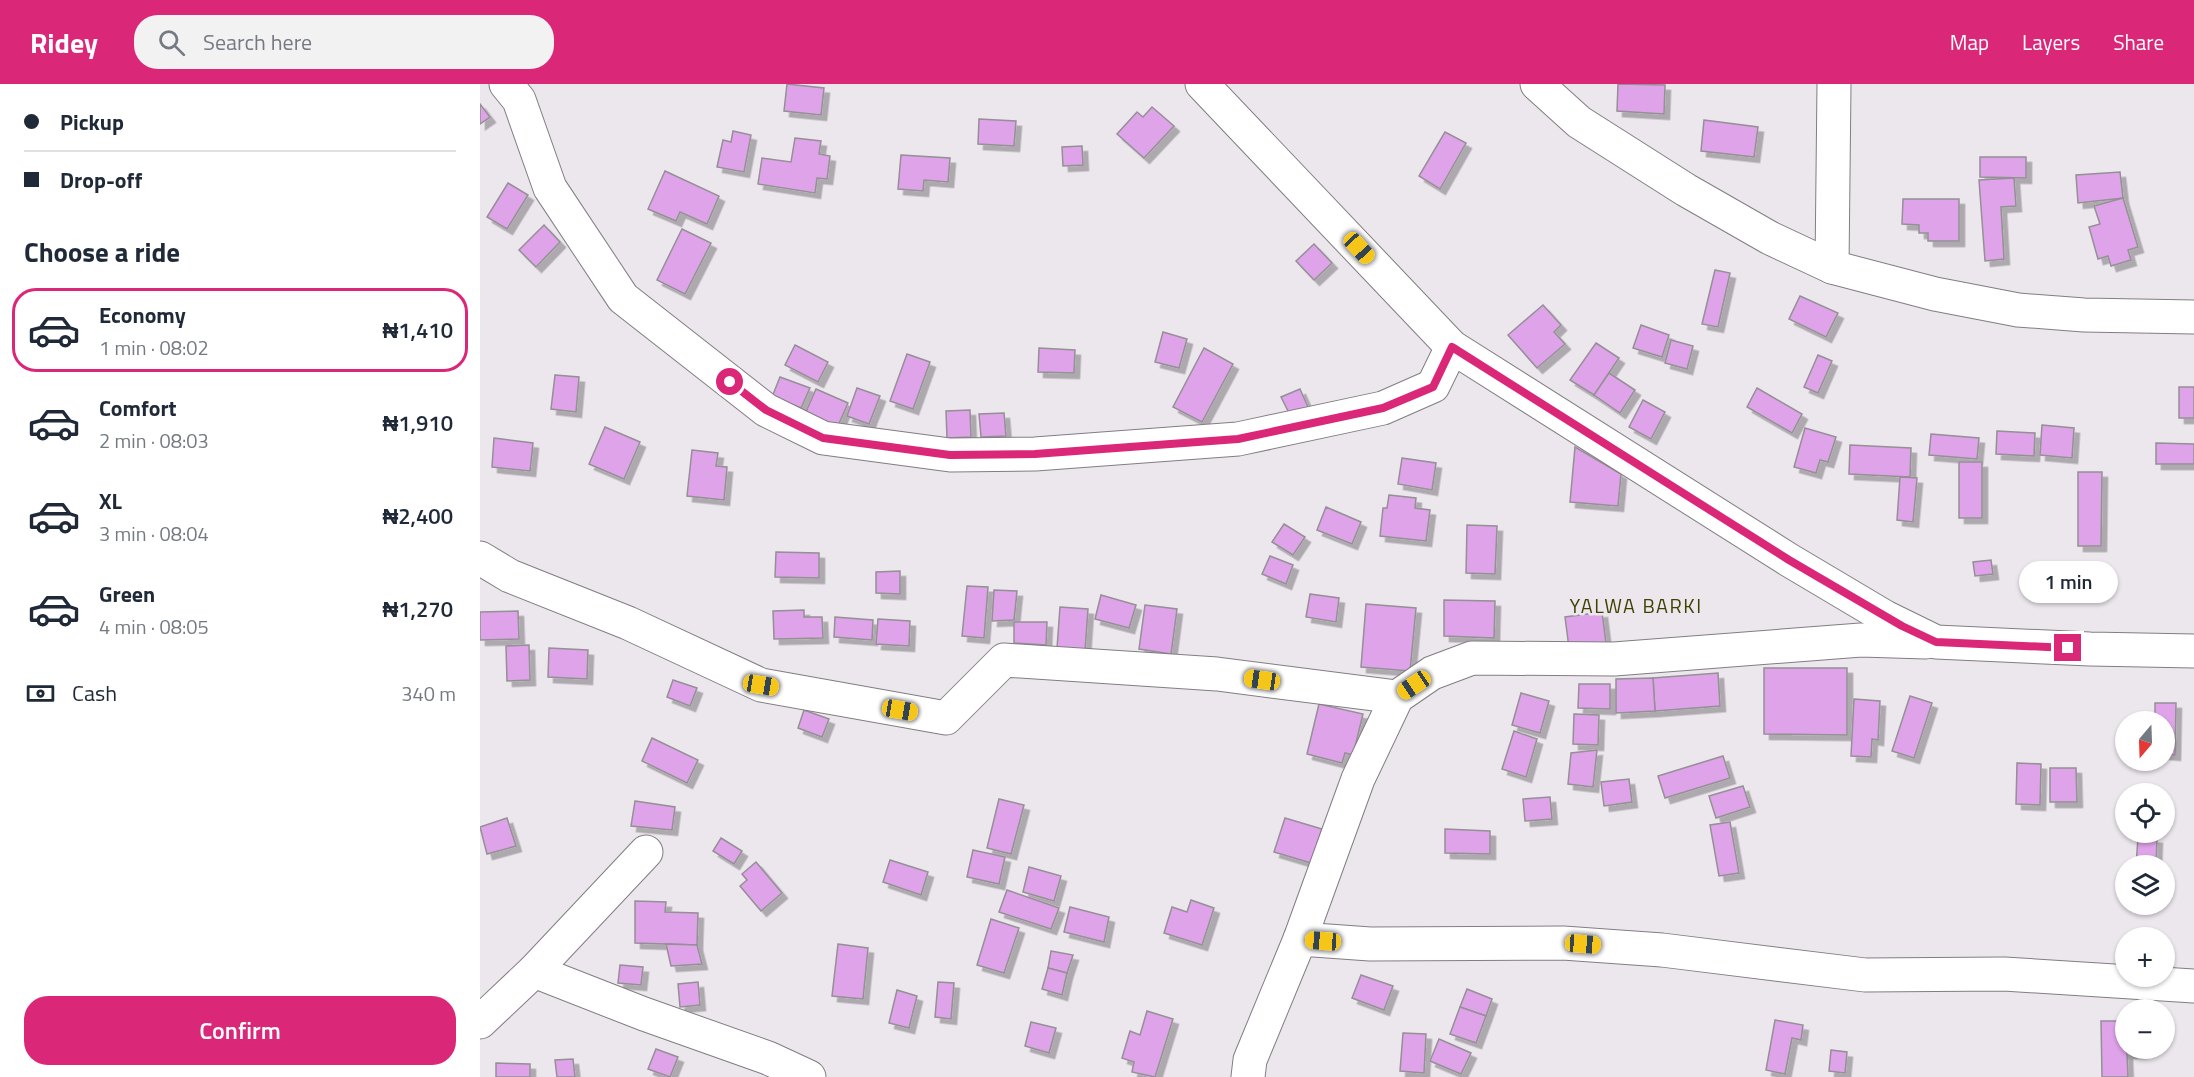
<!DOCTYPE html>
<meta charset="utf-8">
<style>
body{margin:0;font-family:"Titillium Web",sans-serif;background:#f2f2f3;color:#1f2937;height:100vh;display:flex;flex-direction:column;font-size:22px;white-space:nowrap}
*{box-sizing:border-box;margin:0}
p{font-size:20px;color:#747a83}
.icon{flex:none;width:33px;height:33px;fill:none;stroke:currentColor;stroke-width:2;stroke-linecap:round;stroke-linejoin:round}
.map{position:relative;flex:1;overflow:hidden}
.sheet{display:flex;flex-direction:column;background:#fff;width:480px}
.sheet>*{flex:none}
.banner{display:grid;align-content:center;height:132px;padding:0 24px;background:#fff}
.needle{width:39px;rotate:199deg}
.fabs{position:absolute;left:1635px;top:627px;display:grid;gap:12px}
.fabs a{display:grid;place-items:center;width:60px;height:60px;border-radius:50%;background:#fff;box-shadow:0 2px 4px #0004;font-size:30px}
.end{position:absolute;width:27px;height:27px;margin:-14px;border:8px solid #db2777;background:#fff;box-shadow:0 0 0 3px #fff}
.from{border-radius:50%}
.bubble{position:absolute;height:42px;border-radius:21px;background:#fff;box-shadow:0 2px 4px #0004;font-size:20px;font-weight:600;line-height:42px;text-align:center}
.car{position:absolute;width:18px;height:36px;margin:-18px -9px;border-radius:8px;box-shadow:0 0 4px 2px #0007;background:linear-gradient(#f5c518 24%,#345 0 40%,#f5c518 0 76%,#345 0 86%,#f5c518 0)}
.banner b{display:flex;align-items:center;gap:21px;height:57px;font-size:22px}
.banner b+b{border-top:2px solid #e0e1e3}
.banner i{width:15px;height:15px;background:#1f2937}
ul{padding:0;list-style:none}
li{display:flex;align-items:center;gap:18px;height:84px;margin:0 12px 9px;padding:0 12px;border:3px solid transparent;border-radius:24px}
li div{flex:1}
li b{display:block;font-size:22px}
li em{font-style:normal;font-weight:600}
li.current{border-color:#db2777}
li>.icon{width:54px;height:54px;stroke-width:1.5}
h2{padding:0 24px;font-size:27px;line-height:72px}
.pay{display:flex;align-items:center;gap:15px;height:66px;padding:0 24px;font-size:22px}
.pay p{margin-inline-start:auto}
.cta{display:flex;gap:12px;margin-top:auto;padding:12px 24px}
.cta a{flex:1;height:69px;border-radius:24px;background:#db2777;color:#fff;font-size:24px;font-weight:600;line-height:69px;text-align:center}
header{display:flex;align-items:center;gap:36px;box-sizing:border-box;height:84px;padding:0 30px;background:#db2777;color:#fff}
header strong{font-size:28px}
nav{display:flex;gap:33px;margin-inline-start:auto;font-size:21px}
.search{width:420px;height:54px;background:#f2f2f3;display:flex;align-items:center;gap:15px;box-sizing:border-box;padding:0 21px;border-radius:24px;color:#747a83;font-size:22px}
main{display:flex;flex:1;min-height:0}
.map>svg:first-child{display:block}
.building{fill:#dfa3ea;stroke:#949095;stroke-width:1.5;filter:url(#shadow)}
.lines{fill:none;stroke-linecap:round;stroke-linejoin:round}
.minor-casing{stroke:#827d82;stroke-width:35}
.minor{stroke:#fff;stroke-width:33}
.route{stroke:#db2777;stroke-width:8}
.labels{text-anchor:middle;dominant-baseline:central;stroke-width:5;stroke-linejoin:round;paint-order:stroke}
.quarter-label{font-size:20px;letter-spacing:1.5px;fill:#3f4100;stroke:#ece7ed}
</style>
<header>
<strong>Ridey</strong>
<div class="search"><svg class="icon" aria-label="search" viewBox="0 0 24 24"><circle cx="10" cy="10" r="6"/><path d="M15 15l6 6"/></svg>Search here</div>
<nav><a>Map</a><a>Layers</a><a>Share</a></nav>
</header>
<main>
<section class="sheet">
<div class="banner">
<b><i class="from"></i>Pickup</b>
<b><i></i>Drop-off</b>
</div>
<h2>Choose a ride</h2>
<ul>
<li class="current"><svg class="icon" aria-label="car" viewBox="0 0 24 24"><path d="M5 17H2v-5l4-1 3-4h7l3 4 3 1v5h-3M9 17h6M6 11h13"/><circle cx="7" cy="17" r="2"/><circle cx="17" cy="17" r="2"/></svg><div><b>Economy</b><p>1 min · 08:02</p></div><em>₦1,410</em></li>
<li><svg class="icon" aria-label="car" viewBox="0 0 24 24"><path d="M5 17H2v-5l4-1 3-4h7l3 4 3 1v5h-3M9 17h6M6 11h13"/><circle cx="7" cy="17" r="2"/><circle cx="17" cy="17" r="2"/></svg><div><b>Comfort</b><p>2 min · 08:03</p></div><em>₦1,910</em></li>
<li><svg class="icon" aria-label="car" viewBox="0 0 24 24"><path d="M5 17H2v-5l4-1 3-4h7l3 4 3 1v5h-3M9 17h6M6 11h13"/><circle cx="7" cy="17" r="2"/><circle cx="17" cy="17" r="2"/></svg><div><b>XL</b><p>3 min · 08:04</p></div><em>₦2,400</em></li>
<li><svg class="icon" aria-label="car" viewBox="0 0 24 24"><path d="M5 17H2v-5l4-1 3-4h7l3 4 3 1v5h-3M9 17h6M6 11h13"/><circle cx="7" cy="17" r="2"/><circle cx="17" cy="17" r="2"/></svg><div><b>Green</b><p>4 min · 08:05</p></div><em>₦1,270</em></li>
</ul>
<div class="pay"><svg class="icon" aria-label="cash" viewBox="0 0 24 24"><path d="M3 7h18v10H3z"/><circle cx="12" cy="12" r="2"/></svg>Cash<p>340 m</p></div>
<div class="cta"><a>Confirm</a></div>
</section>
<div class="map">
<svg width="1714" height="993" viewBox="0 0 1714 993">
<defs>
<filter id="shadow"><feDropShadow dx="5.5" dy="5.5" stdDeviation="0" flood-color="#0004"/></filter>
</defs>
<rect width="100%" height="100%" fill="#ece7ed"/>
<!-- building -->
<g class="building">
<path d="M307 0 344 4 341 31 304 27Z"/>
<path d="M1138 0 1185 1 1184 30 1137 27Z"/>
<path d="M0 20 10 33 0 40Z"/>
<path d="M672 23 694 42 664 74 637 50 657 28 663 33Z"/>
<path d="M499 35 536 37 534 62 498 60Z"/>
<path d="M1224 36 1278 43 1274 73 1221 67Z"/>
<path d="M253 47 271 51 264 88 237 83 243 56 251 58Z"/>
<path d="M965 48 986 59 960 105 939 92Z"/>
<path d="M315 54 341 57 339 70 350 72 347 95 337 94 335 109 278 100 282 74 311 78Z"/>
<path d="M602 62 603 81 583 82 582 63Z"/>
<path d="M421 71 470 74 468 98 444 96 443 107 418 105Z"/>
<path d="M1500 73H1546V94L1500 93Z"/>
<path d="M185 87 239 112 227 140 200 128 196 137 168 125Z"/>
<path d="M1640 88 1643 114 1598 119 1596 91Z"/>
<path d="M1534 94 1536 122 1521 123 1524 175 1505 177 1499 96Z"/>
<path d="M28 99 48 111 27 145 7 133Z"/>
<path d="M1643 114 1658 163 1648 166 1651 176 1631 182 1628 172 1618 175 1609 143 1620 140 1614 122Z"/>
<path d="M1423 115H1479V157H1448V149H1439V141L1422 140Z"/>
<path d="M64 141 80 158 56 183 39 166Z"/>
<path d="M202 145 231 159 205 210 177 196Z"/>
<path d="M834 160 852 179 834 196 816 177Z"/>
<path d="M1235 186 1250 189 1238 243 1222 240Z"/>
<path d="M1320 212 1358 229 1346 253 1309 235Z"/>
<path d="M1063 221 1081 241 1074 248 1085 260 1057 284 1028 251Z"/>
<path d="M1161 241 1189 251 1182 273 1153 264Z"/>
<path d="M683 248 707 255 699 284 675 278Z"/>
<path d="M1191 256 1213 262 1207 285 1185 279Z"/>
<path d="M1116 259 1139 274 1114 311 1090 296Z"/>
<path d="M315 261 348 278 338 298 305 281Z"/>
<path d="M559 264 595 266 594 289 558 288Z"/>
<path d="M724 264 753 280 722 338 693 323Z"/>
<path d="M427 270 450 278 433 325 410 317Z"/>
<path d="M1338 271 1352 277 1338 309 1324 303Z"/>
<path d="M1129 289 1155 306 1140 329 1114 311Z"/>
<path d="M75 291 99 293 96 328 71 325Z"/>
<path d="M300 293 330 304 321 324 292 313Z"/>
<rect x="1699" y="303" width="15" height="31"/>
<path d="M377 304 400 312 389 340 367 332Z"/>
<path d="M1277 304 1322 330 1312 349 1267 323Z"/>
<path d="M336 305 368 319 357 344 325 330Z"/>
<path d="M820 305 828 323 810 331 801 313Z"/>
<path d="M1163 316 1185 328 1171 355 1149 343Z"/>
<path d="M490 326 491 353 467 354 466 327Z"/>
<path d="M524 329 526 352 501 353 499 330Z"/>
<path d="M1562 341 1594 344 1592 374 1560 371Z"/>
<path d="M125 343 160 358 144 395 109 380Z"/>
<path d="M1325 344 1356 353 1348 378 1340 376 1336 389 1314 383Z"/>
<path d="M1517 347 1555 349 1554 372 1516 370Z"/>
<path d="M1451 350 1499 354 1497 375 1449 371Z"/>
<path d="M14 354 53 359 50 387 12 383Z"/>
<path d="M1676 359 1714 360V380H1676Z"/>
<path d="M1370 361 1431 364 1430 393 1369 390Z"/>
<path d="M1095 363 1141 390 1138 422 1090 418Z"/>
<path d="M212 366 238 369 236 382 247 383 244 416 207 412Z"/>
<path d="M922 374 956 379 952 406 918 400Z"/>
<rect x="1479" y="378" width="23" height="56"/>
<path d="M1598 388H1622L1621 462H1598Z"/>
<path d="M1420 393 1437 394 1433 438 1417 436Z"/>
<path d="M909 411 936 414 935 424 950 426 946 457 900 452 903 424H907Z"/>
<path d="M846 423 881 438 872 460 837 446Z"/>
<path d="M804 440 825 453 813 471 792 458Z"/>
<path d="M987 441 1017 442 1015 490 986 489Z"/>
<path d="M296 468 339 469V494L295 493Z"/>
<path d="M790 472 813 481 806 500 782 490Z"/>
<path d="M1511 476 1513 490 1495 492 1493 478Z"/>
<path d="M420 487V510L396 509V488Z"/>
<path d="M487 502 508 503 504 554 482 552Z"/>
<path d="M514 506 537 507 534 536 512 537Z"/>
<path d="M830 510 859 514 856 538 826 533Z"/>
<path d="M621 511 656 521 649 544 615 535Z"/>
<path d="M964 516 1015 517 1014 554 964 552Z"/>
<path d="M886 520 936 524 930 587 881 583Z"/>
<path d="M665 521 697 525 691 570 659 565Z"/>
<path d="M580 523 608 525 605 567 577 564Z"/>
<path d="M324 526V533H342L343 554 294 555 293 527Z"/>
<path d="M38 527 39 555 0 556V528Z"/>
<path d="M1122 528 1126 559 1089 564 1085 533Z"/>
<path d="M355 533 393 536 392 556 354 553Z"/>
<path d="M398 535 430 537 429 562 396 560Z"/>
<path d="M534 538H567L566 561 534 559Z"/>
<path d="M49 561 50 596 27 597 26 562Z"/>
<path d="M69 564 108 566 107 595 68 593Z"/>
<path d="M1284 584H1367V651L1284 650Z"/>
<path d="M1238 589 1240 622 1175 627 1173 594Z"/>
<path d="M1173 594 1175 627 1136 629V595Z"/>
<path d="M193 596 217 604 210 622 187 613Z"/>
<path d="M1099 600H1130V625L1098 624Z"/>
<path d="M1041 609 1069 617 1060 649 1032 641Z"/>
<path d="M1430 612 1452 619 1434 674 1412 667Z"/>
<path d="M1374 615 1400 617 1398 656 1392 655 1391 673 1371 672Z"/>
<path d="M1675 619H1696L1695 671 1684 670V638H1675Z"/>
<path d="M839 620 883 630 873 671 865 669 862 679 827 670Z"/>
<path d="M324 626 349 635 342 653 318 644Z"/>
<path d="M1094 630 1119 631 1118 661 1093 660Z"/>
<path d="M1034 647 1057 655 1046 693 1022 685Z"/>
<path d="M172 654 218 676 207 699 162 677Z"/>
<path d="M1117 666 1113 703 1088 700 1091 669Z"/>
<path d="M1243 672 1250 694 1185 714 1178 692Z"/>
<path d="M1537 679 1561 680 1560 721 1536 720Z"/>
<path d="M1570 684H1596L1597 718H1570Z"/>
<path d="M1149 695 1152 718 1124 722 1121 698Z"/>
<path d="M1263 702 1270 723 1236 734 1229 712Z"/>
<path d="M1070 713 1072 735 1045 737 1043 715Z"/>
<path d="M519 715 544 721 531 770 507 764Z"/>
<path d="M155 717 195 723 192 746 151 742Z"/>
<path d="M27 734 36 762 7 770 0 743Z"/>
<path d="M805 734 842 745 831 779 794 768Z"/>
<path d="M1250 738 1259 789 1239 792 1230 741Z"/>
<path d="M965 745 1010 747V770L965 769Z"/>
<path d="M1658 753 1677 754 1676 782H1656Z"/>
<path d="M241 754 262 767 254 780 233 767Z"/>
<path d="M493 766 525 773 519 800 487 793Z"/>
<path d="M410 776 448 788 441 811 403 798Z"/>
<path d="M276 778 302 809 281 827 260 802 267 796 262 790Z"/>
<path d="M549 783 581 792 574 817 543 808Z"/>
<path d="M527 806 579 824 571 845 519 828Z"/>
<path d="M711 816 734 824 722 861 684 849 692 823 707 828Z"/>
<path d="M155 817 186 818 185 828 218 829 217 861 155 859Z"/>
<path d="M590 823 629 833 624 858 584 848Z"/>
<path d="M511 835 539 844 524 889 497 881Z"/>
<path d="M186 860 217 861 222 880 191 882Z"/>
<path d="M358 860 388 864 383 915 352 912Z"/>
<path d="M571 867 593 871 587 889 568 884Z"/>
<path d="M140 881 163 883 161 901 138 899Z"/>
<path d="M568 884 587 889 582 911 562 905Z"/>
<path d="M881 891 913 902 904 926 872 914Z"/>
<path d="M218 898 220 921 200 923 198 900Z"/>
<path d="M458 898 474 899 471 935 455 933Z"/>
<path d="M987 905 1012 915 1006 932 980 923Z"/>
<path d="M417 906 437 912 429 944 409 939Z"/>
<path d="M980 923 1006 932 996 959 970 950Z"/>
<path d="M667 927 693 935 675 993 652 988 654 978 642 974 650 947 660 951Z"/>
<path d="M1295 936 1323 941 1321 956 1312 954 1305 990 1286 986Z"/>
<path d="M1621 937H1646V964H1660V969H1647L1648 993H1622Z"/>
<path d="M551 938 576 944 569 969 545 962Z"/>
<path d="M923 949 946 950 944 989 920 987Z"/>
<path d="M959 955 991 969 981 990 950 977Z"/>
<path d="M176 965 198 973 190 993 168 985Z"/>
<path d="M1351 966 1367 968 1365 989 1349 987Z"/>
<path d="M93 975 95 993H77L75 976Z"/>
<path d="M16 979 50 980V993H16Z"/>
</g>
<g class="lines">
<defs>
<g id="minor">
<path d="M26 0 39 16 70 104 143 214 286 326 343 354 470 371 555 370 758 355 903 324 953 302 972 263"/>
<path d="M722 0 972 263 1309 476 1405 533 1456 558 1610 565 1714 567"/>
<path d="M1057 0 1099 38 1206 106 1290 154 1352 183 1455 210 1538 226 1604 231 1714 233"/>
<path d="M1352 183 1354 0"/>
<path d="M0 474 30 492 148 539 281 601 466 634 524 576 737 590 917 613"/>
<path d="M166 768 54 887 164 930 288 974 329 993"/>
<path d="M820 855 878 695 917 613 952 589 992 574 1134 575 1381 556 1446 558"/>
<path d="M0 938 54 887"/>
<path d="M768 993 770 976 820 855 890 860 1083 859 1182 866 1385 891 1524 890 1714 902"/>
</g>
</defs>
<!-- minor casing -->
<use href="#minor" class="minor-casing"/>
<!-- minor -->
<use href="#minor" class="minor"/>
</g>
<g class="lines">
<!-- route -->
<path class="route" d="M250 298 286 326 343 354 470 371 555 370 758 355 903 324 953 303 972 263 1309 476 1422 542 1456 558 1588 564"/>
</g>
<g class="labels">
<!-- quarter labels -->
<g class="quarter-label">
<text x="1156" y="521">YALWA BARKI</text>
</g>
</g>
</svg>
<div class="fabs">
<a><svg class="needle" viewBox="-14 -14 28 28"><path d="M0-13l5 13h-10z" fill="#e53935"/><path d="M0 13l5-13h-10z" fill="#747a83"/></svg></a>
<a><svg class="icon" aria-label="locate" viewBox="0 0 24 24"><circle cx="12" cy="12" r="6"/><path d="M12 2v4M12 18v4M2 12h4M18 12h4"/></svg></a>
<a><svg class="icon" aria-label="layers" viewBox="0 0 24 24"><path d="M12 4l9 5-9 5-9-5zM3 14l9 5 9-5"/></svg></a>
<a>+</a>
<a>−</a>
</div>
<i class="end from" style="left:250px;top:298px"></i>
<i class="end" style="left:1588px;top:564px"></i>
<div class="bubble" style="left:1539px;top:477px;width:99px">1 min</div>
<i class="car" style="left:879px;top:164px;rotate:137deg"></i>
<i class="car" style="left:782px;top:596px;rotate:278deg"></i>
<i class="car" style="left:281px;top:601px;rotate:100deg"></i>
<i class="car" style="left:934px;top:601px;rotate:236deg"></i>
<i class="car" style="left:420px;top:626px;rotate:100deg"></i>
<i class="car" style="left:843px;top:857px;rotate:274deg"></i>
<i class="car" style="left:1103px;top:860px;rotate:94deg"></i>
</div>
</main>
